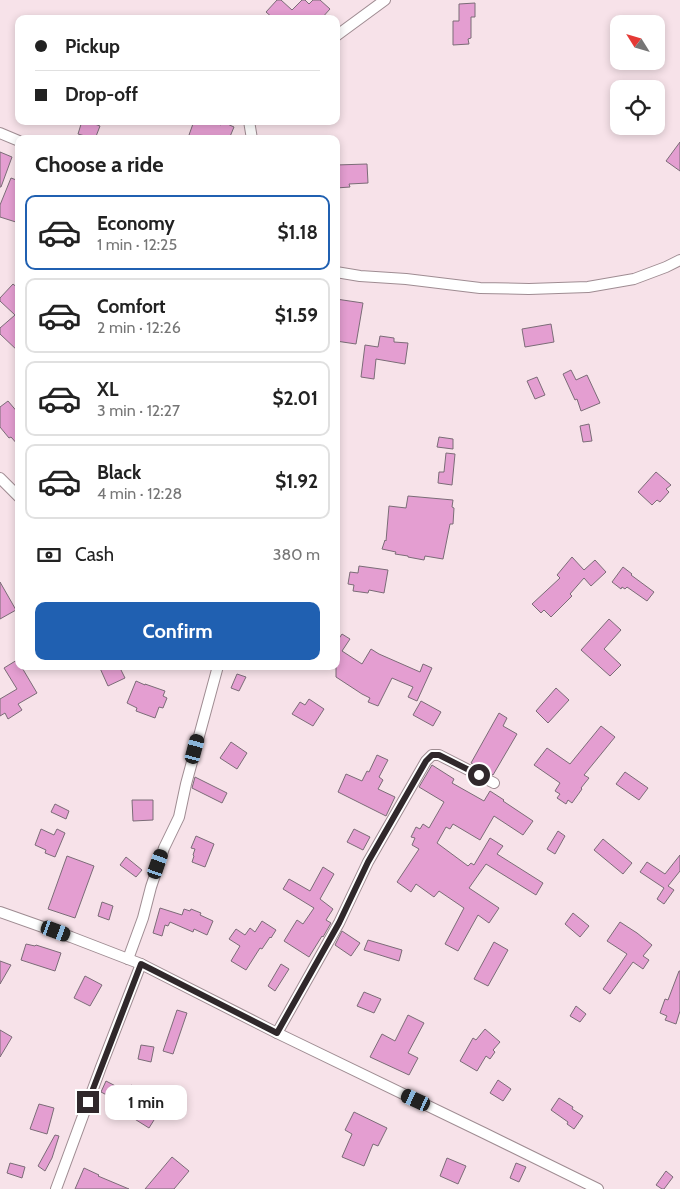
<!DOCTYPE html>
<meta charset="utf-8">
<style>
body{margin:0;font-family:Cabin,sans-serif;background:#f6f6f6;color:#222;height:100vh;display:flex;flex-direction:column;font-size:19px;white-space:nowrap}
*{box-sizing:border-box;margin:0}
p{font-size:16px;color:#767676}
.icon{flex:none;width:28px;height:28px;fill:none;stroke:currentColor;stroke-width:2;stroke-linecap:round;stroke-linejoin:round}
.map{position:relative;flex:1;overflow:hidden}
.side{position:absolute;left:15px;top:135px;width:325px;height:535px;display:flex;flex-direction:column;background:#fff;border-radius:10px;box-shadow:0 2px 8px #0003}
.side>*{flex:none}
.guide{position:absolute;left:15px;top:15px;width:325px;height:110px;border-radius:10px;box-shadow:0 2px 8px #0003;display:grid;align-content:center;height:110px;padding:0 20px;background:#fff}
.needle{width:32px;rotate:307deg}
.fabs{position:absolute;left:610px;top:15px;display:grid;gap:10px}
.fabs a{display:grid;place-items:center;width:55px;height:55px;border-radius:10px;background:#fff;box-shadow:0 2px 8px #0003;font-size:25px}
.end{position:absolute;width:22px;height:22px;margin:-11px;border:6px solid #30282b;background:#fff;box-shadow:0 0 0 2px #fff}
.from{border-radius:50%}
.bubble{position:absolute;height:35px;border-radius:10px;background:#fff;box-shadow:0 2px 8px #0003;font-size:16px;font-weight:800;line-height:35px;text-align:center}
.car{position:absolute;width:15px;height:30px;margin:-15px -8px;border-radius:6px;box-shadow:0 0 4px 1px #0007;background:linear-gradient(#222 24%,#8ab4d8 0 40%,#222 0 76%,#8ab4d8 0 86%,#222 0)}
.guide b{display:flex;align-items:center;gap:18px;height:48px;font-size:19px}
.guide b+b{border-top:1px solid #e0e0e0}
.guide i{width:12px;height:12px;background:#222}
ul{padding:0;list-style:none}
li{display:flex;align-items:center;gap:15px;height:75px;margin:0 10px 8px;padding:0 10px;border:2px solid #e0e0e0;border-radius:10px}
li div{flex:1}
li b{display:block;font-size:19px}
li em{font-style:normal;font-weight:800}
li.on{border-color:#2060b1}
li>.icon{width:45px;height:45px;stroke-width:1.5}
h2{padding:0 20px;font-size:22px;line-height:60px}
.pay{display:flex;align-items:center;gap:12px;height:55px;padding:0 20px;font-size:19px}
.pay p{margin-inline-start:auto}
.primary-button{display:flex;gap:10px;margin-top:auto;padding:10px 20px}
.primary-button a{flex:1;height:58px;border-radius:10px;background:#2060b1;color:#fff;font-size:20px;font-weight:800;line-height:58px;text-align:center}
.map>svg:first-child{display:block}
.building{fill:#e49ed1;stroke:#7b6c77}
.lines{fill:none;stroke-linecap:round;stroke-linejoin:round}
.street-casing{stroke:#9f8c92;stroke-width:12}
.street{stroke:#fff;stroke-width:10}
.route{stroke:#30282b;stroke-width:6}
</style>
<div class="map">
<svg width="680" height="1189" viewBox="0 0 680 1189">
<rect width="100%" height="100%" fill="#f7e2e9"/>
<!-- building -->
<g class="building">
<path d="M277 0H281L292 10 302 0H305L309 4 313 0H320L330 9 321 19H274L266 12Z"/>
<path d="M475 3V17H471V38L468 39 469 44 453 45V21H459V4Z"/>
<path d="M82 121H87L100 126 95 139 78 134Z"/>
<path d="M194 121H212L221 125 223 122 234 127 229 139H197L189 135Z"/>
<path d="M680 142V171L666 161Z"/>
<path d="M0 152 12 157 1 187H0Z"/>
<path d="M367 164 368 183 349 184 350 187 336 188V165Z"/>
<path d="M11 178 19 181V223L0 217V205Z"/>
<path d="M13 284 19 289V352L0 334V328L15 315 0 301V298Z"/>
<path d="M336 299 363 303 356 344 336 341Z"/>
<path d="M551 324 554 342 525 347 522 329Z"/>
<path d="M380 336 394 338V342L408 343 405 364 376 359 374 379 361 377 365 345 378 347Z"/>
<path d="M571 370 576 380 587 375 600 403 581 411 577 399 575 400 563 374Z"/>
<path d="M537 377 545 395 535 399 527 381Z"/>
<path d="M8 401 19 414V446L11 437 9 438 0 427V407Z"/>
<path d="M589 424 592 441 583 442 580 426Z"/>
<path d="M439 437 453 439V449L437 447Z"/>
<path d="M446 453 455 454 452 485 438 483 439 472H444Z"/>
<path d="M656 472 671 485 666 489 669 492 660 502 657 500 652 505 638 492Z"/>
<path d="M408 496 453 500 452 507 454 508 453 524H450L443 559 425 556 424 560 408 557V556L395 554 396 552 382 549 385 540 386 541 389 506 406 508Z"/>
<path d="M572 557 584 570 595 560 606 572 591 586 584 578 570 594 572 596 551 617 544 610 541 613 532 604 560 578 557 575Z"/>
<path d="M359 566 388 570 384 593 369 590 368 593 353 591 354 585 348 584 350 572 358 573Z"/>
<path d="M623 567 632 574 631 575 654 592 647 601 627 587 625 589 622 587 621 589 612 582Z"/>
<path d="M0 582 16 610 0 619Z"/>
<path d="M609 619 621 630 604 649 621 665 610 676 581 650Z"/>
<path d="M342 634 350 639 342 651 362 664 371 649 379 654 420 672 423 664 432 668 417 701 408 697 413 687 392 678 378 706 368 702 370 698 362 694 336 677V643Z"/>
<path d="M17 660 19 662V666H21L37 693 18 704 22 710 8 719 5 713 0 716V699L17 689 4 668Z"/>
<path d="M99 666H119L125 678 108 686Z"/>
<path d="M237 674 246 677 239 691 231 688Z"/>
<path d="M136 681 145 685V684L165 691 163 696 167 698 163 708 159 707 155 718 136 711 137 708 127 703Z"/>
<path d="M556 688 569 700 548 723 536 711Z"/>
<path d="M309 699 324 709 313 726 292 714 300 702 305 705Z"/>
<path d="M421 701 441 712 433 726 413 715Z"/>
<path d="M499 713 507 718 503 726 517 734 493 775 471 763Z"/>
<path d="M601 726 615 737 584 775 589 778 581 788 582 789 572 803 568 800 566 804 557 798 560 794 555 791 560 783 534 765 547 748 570 764Z"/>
<path d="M231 742 247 753 237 769 220 758Z"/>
<path d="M377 755 388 760 379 777 383 780 378 789 395 797 386 816 338 792 346 774 362 781 367 771 369 772Z"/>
<path d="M432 765 454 779 452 783 484 801 490 791 504 800 503 801 533 821 523 835 494 816 480 840 453 824 450 829 446 827 437 843 468 866 471 863 474 865 490 838 503 846 497 854 543 883 536 895 486 864 469 888 499 908 489 923 478 915 458 951 445 944 464 908 439 891 434 897 416 884 411 892 397 882 419 849 412 845 415 838 411 837 416 827 420 829 423 824 429 828 444 802 419 787Z"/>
<path d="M625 772 648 788 639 800 616 784Z"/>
<path d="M195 777 227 793 222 803 192 788Z"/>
<path d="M132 800H153V820L133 821Z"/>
<path d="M55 804 69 811 66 819 51 812Z"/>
<path d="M41 829 54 835 57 829 65 833 55 857 45 853 46 850 35 845Z"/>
<path d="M354 829 370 837 363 850 347 842Z"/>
<path d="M558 831 565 836 555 854 547 849Z"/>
<path d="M196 836 214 844 205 867 192 862 194 856 193 855 195 849 191 848Z"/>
<path d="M603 839 632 863 623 874 594 850Z"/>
<path d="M680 855V871L668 886 674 890 664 904 657 899 664 888 640 872 647 862 665 874Z"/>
<path d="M67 856 94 866 75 918 48 909Z"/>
<path d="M126 857 142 870 136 877 120 865Z"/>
<path d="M323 867 334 874 320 899 333 909 326 920 331 923 323 937 322 936 309 957 284 941 297 920 303 924 314 908 283 889 289 879 310 891Z"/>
<path d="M102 902 113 906 109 920 98 916Z"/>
<path d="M160 908 182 915 184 909 190 911 191 909 201 913 200 915 213 921 207 935 194 929 193 932 170 922 168 926 165 925 162 936 153 933Z"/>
<path d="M573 913 589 926 580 937 565 924Z"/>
<path d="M262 921 276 930 271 938 270 937 262 949 260 948 246 970 231 961 240 946 229 939 236 929 245 935 250 928 255 932Z"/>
<path d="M620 922 637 933 652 945 643 956 649 960 643 969 633 962 610 994 603 989 627 954 607 941Z"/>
<path d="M342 931 360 943 351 956 335 945Z"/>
<path d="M368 940 402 950 399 961 364 950Z"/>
<path d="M494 942 508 950 488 986 474 979Z"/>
<path d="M26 944 35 946 36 945 61 953 55 971 21 960Z"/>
<path d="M0 961 11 965 0 984Z"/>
<path d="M281 964 289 969 275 991 268 986Z"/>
<path d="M679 971H680V1011L676 1024 665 1020 667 1016 660 1013 665 999 668 1000Z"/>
<path d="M85 976 102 985 90 1006 74 998Z"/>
<path d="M364 992 381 999 374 1013 357 1006Z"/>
<path d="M576 1006 586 1014 580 1022 570 1016Z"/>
<path d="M177 1010 187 1013 173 1054 163 1051Z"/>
<path d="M408 1015 424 1023 408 1053 418 1058 409 1075 370 1057 382 1034 395 1041Z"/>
<path d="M485 1029 500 1042 493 1050 495 1052 490 1059 486 1056 477 1071 460 1061 473 1038 476 1040Z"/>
<path d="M0 1030 12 1037 0 1057Z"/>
<path d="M141 1045 154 1047 151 1062 138 1059Z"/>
<path d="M498 1080 511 1089 503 1101 490 1093Z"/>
<path d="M106 1081 127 1092 131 1085 146 1094 141 1101 159 1112 149 1128 117 1108 120 1102 101 1092Z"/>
<path d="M559 1098 573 1107 572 1109 583 1116 574 1129 567 1124 568 1122 551 1110Z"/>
<path d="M39 1104 54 1108 47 1134 30 1129Z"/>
<path d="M354 1112 387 1128 378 1146 373 1144 364 1166 342 1157 352 1134 345 1130Z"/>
<path d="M55 1135 59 1136 52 1158 45 1171 38 1166Z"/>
<path d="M172 1157 189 1171 174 1189H145Z"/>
<path d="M447 1158 466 1166 458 1184 440 1176Z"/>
<path d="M10 1163 25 1167 22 1178 7 1173Z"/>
<path d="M516 1163 526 1167 519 1182 510 1178Z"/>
<path d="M84 1168 99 1175 98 1176 129 1189H75Z"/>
<path d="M666 1171 673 1177 664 1189H662L656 1185Z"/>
</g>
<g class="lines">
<defs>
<g id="street">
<path d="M336 36 385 0"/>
<path d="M249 121 252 139"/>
<path d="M0 133 19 141"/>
<path d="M336 272 360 276 406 279 480 288 529 289 588 287 634 279 666 267 680 260"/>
<path d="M0 478 19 497"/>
<path d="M0 912 71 937 141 964 277 1033 484 1133 598 1189"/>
<path d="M128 959 143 918 151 887 164 848 179 817 186 784 218 666"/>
<path d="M277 1033 339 923 368 862 426 761 432 755H439L494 783"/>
<path d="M56 1189 101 1067 141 964"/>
</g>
</defs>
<!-- street casing -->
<use href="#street" class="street-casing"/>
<!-- street -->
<use href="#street" class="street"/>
</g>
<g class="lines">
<!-- route -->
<path class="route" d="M88 1102 141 964 277 1033 339 923 368 862 426 761 432 755H439L479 775"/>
</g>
</svg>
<div class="fabs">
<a><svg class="needle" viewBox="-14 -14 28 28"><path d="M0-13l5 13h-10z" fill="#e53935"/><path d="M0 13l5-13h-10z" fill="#767676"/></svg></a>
<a><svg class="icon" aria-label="locate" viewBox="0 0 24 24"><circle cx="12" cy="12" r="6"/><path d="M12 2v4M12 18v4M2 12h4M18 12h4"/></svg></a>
</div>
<i class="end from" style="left:479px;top:775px"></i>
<i class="end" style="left:88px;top:1102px"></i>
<div class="bubble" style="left:105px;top:1085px;width:82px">1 min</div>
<i class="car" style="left:195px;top:749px;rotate:15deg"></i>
<i class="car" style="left:158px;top:864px;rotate:19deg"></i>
<i class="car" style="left:56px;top:931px;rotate:110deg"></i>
<i class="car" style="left:416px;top:1100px;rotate:295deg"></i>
<div class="guide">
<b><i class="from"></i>Pickup</b>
<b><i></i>Drop-off</b>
</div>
<section class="side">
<h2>Choose a ride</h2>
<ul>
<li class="on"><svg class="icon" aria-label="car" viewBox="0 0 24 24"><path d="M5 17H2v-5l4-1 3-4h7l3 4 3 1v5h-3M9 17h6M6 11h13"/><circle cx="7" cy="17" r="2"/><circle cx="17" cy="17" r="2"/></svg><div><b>Economy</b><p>1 min · 12:25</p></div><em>$1.18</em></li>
<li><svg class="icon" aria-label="car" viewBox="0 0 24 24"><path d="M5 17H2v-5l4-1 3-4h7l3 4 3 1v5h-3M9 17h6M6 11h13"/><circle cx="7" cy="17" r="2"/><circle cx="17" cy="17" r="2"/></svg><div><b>Comfort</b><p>2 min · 12:26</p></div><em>$1.59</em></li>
<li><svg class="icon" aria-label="car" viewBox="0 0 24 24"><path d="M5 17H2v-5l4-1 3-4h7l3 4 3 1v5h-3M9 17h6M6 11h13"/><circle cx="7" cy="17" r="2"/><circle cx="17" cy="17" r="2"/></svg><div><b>XL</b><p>3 min · 12:27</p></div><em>$2.01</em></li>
<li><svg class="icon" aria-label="car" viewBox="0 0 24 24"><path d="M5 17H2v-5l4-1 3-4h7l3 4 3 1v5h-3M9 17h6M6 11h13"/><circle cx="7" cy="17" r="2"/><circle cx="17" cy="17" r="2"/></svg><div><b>Black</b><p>4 min · 12:28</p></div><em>$1.92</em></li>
</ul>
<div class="pay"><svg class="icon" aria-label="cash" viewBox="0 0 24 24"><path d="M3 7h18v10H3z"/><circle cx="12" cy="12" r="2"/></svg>Cash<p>380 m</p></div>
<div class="primary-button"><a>Confirm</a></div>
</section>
</div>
